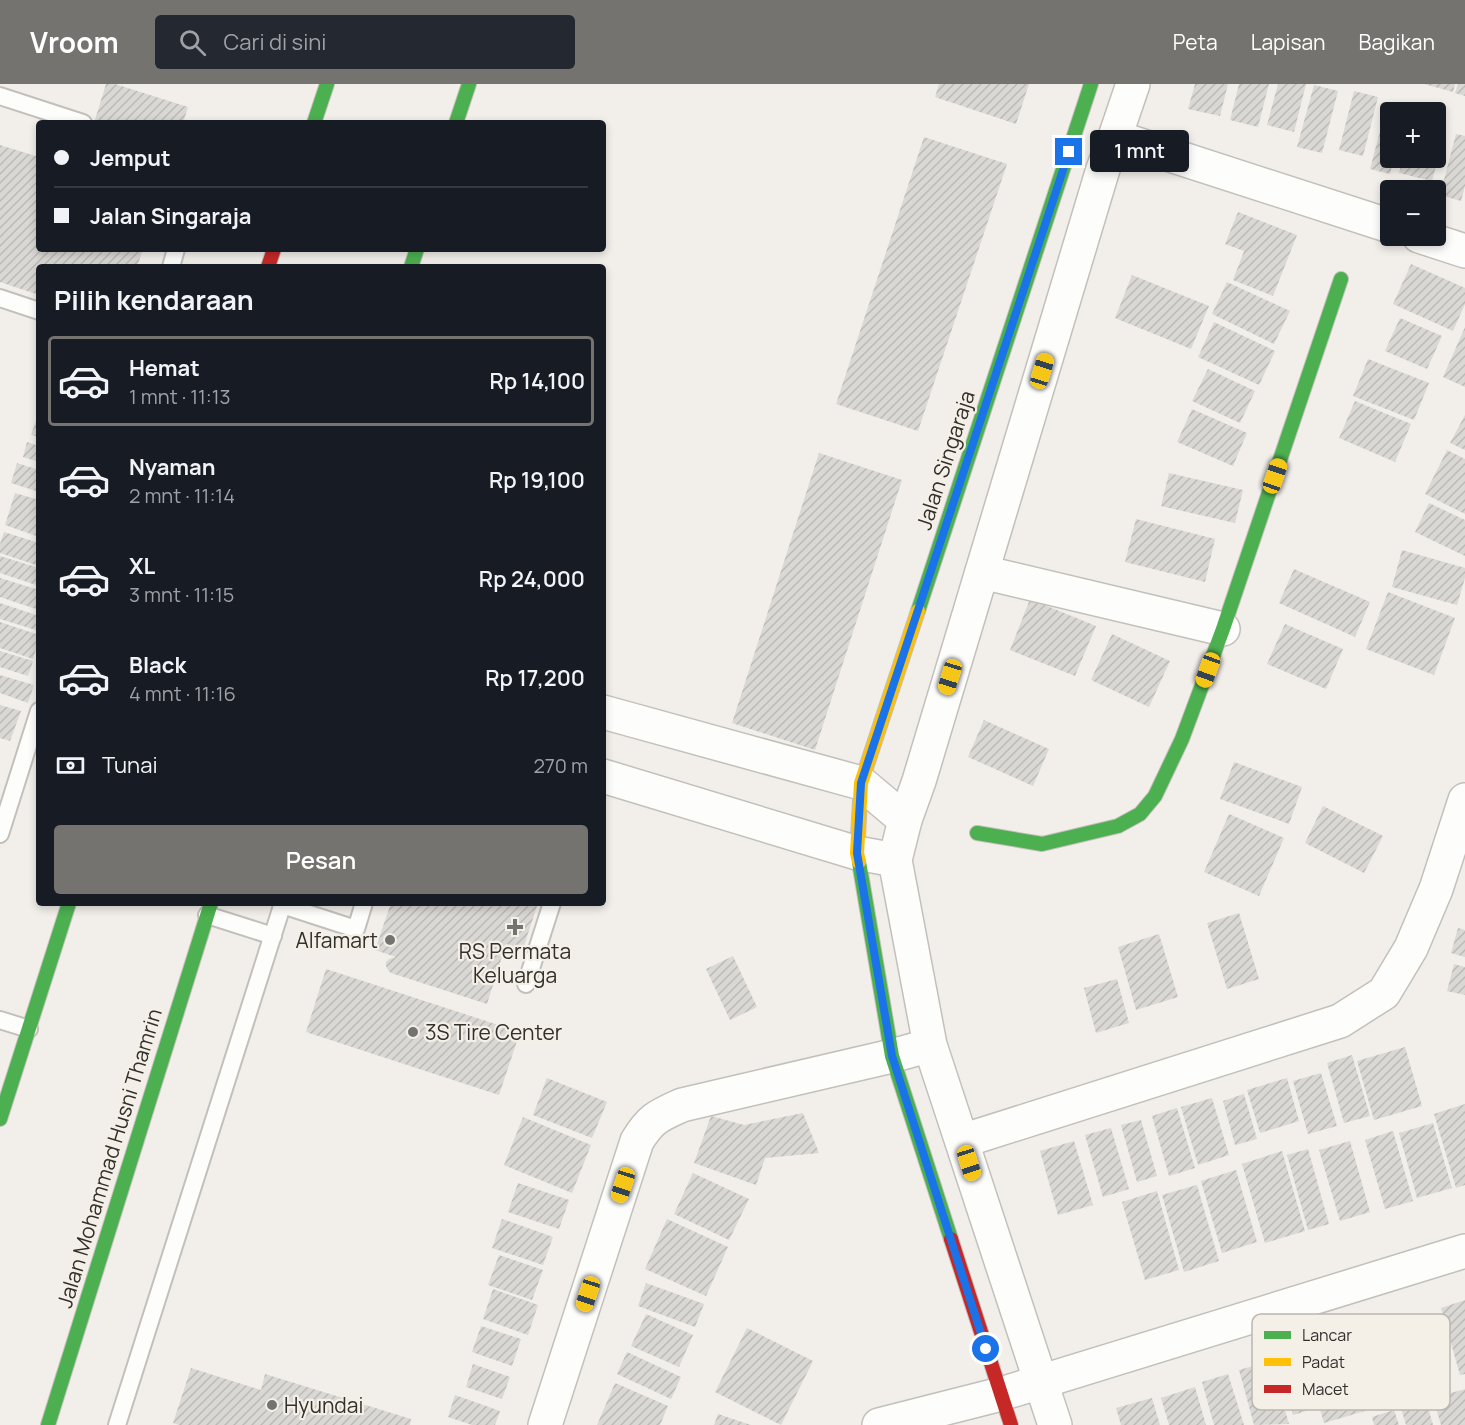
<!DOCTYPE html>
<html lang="id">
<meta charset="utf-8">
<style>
body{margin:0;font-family:Manrope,sans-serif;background:#242831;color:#f1f3f6;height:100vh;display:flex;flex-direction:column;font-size:22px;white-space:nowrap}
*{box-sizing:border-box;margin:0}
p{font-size:20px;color:#9ea1a6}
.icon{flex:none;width:33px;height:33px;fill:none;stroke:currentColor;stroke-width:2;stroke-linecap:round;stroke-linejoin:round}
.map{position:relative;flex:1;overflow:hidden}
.details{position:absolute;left:36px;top:180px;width:570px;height:642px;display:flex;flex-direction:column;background:#171b24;border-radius:6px;box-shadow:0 3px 9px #0003}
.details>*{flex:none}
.top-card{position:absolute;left:36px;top:36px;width:570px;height:132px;border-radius:6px;box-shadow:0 3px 9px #0003;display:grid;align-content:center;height:132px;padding:0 18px;background:#171b24}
.buttons{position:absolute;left:1380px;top:18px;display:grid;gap:12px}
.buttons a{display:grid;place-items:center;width:66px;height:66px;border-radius:6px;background:#171b24;box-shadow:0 3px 9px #0003;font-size:30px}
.end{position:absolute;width:27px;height:27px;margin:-14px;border:8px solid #1a73e8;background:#fff;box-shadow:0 0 0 3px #fff}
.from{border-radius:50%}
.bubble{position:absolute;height:42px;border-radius:6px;background:#171b24;box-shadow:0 3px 9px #0003;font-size:20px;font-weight:600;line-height:42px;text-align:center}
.car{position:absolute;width:18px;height:36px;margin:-18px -9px;border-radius:8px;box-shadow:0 0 4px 2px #0007;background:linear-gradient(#f5c518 24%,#345 0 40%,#f5c518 0 76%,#345 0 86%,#f5c518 0)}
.top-card b{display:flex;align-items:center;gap:21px;height:57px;font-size:22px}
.top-card b+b{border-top:2px solid #363941}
.top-card i{width:15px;height:15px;background:#f1f3f6}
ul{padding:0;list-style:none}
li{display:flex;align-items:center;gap:18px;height:90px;margin:0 12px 9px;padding:0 6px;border:3px solid transparent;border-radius:6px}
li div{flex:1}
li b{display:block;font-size:22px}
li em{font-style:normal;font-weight:600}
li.active{border-color:#75736f}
li>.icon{width:54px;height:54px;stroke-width:1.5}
h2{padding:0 18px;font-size:27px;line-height:72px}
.pay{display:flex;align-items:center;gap:15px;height:66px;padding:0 18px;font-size:22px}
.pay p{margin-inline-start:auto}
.primary-button{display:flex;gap:12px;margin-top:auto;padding:12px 18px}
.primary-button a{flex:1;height:69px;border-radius:6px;background:#75736f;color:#fff;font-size:24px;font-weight:600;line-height:69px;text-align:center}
header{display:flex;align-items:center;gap:36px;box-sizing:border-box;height:84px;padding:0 30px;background:#75736f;color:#fff}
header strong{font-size:28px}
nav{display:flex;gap:33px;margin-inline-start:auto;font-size:21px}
.search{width:420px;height:54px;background:#242831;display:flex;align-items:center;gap:15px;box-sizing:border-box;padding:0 21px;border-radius:6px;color:#9ea1a6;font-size:22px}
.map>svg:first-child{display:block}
.building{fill:url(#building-hatch)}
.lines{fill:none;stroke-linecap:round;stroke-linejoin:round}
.lane-casing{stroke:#c3c0bc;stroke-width:20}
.street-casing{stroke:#c3c0bc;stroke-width:36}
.fast-casing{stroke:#c3c0bc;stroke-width:16}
.slow-casing{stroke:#c3c0bc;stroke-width:16}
.jam-casing{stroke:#c3c0bc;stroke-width:16}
.lane{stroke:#fdfdfc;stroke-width:16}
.street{stroke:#fdfdfc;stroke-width:33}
.fast{stroke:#4caf50;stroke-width:14}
.slow{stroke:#ffc107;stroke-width:14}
.jam{stroke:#c62828;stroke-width:14}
.route{stroke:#1a73e8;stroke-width:8}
.poi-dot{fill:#75736f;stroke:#f5f0e7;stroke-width:2}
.labels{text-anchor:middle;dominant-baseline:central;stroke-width:4.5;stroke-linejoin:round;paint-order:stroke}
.street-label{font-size:21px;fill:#32302d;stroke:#f5f0e7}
.poi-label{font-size:21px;fill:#32302d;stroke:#f5f0e7;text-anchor:start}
.key{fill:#f5f0e7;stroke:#bab6af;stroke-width:1.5}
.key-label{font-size:16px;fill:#32302d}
</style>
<header>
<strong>Vroom</strong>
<div class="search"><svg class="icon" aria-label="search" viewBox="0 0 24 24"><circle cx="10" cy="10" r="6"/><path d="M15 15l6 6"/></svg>Cari di sini</div>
<nav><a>Peta</a><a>Lapisan</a><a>Bagikan</a></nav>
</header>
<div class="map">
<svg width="1465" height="1341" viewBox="0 0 1465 1341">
<defs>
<pattern id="building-hatch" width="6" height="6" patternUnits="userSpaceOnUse" patternTransform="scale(1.5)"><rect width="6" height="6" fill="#d9d8d4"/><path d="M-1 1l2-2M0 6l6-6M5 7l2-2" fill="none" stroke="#bbbab6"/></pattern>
</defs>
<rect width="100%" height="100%" fill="#f2efea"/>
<!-- building -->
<g class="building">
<path d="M106 0H115L188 23 183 39H94Z"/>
<path d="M939 0H1029L1016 40 935 13Z"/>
<path d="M1195 0H1228L1220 32 1188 25Z"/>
<path d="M1239 0H1269L1258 43 1230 36Z"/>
<path d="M1278 0H1306L1294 48 1267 41Z"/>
<path d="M1424 0H1455L1453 8Z"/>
<path d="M1458 0H1465V12L1455 9Z"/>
<path d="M1314 1 1338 7 1322 69 1297 63Z"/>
<path d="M1354 7 1378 13 1363 72 1339 66Z"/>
<path d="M1387 21 1406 25 1405 28H1390V74H1394L1390 90 1370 85Z"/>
<path d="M1436 46 1445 48 1432 97 1399 89 1403 74H1436Z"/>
<path d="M1456 50 1465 52V102L1461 117 1440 111Z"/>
<path d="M924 53 1007 80 918 347 836 320Z"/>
<path d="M0 61 39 73V165H143L137 183H39V211L0 198Z"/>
<path d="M1238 128 1297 151 1273 212 1233 196 1244 167 1225 160Z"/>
<path d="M1411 180 1465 204V220L1453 247 1393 220Z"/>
<path d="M1132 191 1209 222 1191 265 1115 234Z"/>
<path d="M1227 198 1290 227 1274 260 1212 230Z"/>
<path d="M1400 234 1442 252 1427 285 1385 267Z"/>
<path d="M1214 238 1275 267 1259 301 1198 273Z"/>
<path d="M1465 243V303L1443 293Z"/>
<path d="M1368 275 1429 299 1414 336 1353 312Z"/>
<path d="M1208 285 1255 307 1240 339 1192 317Z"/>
<path d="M1355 317 1411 340 1395 378 1339 354Z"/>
<path d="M1192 325 1247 349 1233 382 1177 358Z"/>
<path d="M39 328V353L31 351Z"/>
<path d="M1465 331V366L1450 359Z"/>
<path d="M27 358 39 362V378L23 373Z"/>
<path d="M1447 366 1465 375V430L1425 410Z"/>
<path d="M819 369 902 396 815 666 732 639Z"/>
<path d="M17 379 39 386V408L11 399Z"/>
<path d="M1169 389 1243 406 1235 439 1161 422Z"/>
<path d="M15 409 39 416V453L5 441Z"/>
<path d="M1429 419 1465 436V472L1415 448Z"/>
<path d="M1136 435 1215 455 1205 498 1125 478Z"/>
<path d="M4 448 39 459V482L0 469V460Z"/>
<path d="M1402 466 1465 484V494L1457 521 1392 503Z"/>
<path d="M0 472 39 484V502L0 489Z"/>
<path d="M1294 485 1370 518 1355 553 1279 519Z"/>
<path d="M0 494 39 506V526L0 513Z"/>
<path d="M1388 508 1455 534 1434 591 1366 565Z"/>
<path d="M1030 515 1096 542 1075 592 1010 566Z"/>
<path d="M0 519 39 532V547L0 535Z"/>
<path d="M0 538 39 551V556L33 575 0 564Z"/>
<path d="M1285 540 1343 565 1326 605 1267 580Z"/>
<path d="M1112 550 1170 577 1149 623 1091 596Z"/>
<path d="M0 567 33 577 28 592 0 583Z"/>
<path d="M0 591 34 601 28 619 0 609Z"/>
<path d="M0 621 21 627 10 657 0 654Z"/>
<path d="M984 636 1049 665 1033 702 968 673Z"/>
<path d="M1234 678 1302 703 1289 740 1220 715Z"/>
<path d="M1323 722 1383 752 1364 789 1305 759Z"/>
<path d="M1229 730 1284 754 1259 812 1204 788Z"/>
<path d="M391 819H538L523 865 506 860 487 920 391 889 388 886 386 882V878L389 875 396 873 375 866Z"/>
<path d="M1239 829 1259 895 1227 905 1207 839Z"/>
<path d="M1458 844 1465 846V873L1451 869Z"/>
<path d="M1159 850 1178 913 1136 926 1118 863Z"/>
<path d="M733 872 757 923 730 936 706 885Z"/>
<path d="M1454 880 1465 883V911L1447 907Z"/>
<path d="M326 885 520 948 499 1011 306 948Z"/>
<path d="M1117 895 1129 939 1096 949 1084 904Z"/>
<path d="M1405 963 1422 1022 1374 1036 1357 977Z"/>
<path d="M1352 971 1370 1032 1344 1039 1327 979Z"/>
<path d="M1321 989 1337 1042 1308 1050 1293 997Z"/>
<path d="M547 994 607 1018 592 1054 533 1031Z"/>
<path d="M1287 994 1299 1037 1260 1049 1247 1006Z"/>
<path d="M1244 1010 1257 1055 1235 1061 1223 1017Z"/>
<path d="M1212 1014 1229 1071 1198 1081 1181 1023Z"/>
<path d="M1465 1020V1101L1456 1104 1434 1030Z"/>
<path d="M1177 1024 1195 1084 1169 1092 1152 1032Z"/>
<path d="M803 1029 819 1069 765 1074 756 1101 694 1079 711 1032 744 1041Z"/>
<path d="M523 1033 591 1061 572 1109 504 1081Z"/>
<path d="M1141 1036 1157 1092 1137 1098 1121 1041Z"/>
<path d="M1433 1039 1452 1104 1417 1114 1399 1049Z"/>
<path d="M1111 1044 1129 1105 1103 1113 1085 1051Z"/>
<path d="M1393 1047 1413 1117 1385 1125 1365 1056Z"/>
<path d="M1074 1057 1093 1121 1058 1131 1040 1067Z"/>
<path d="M1350 1057 1370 1128 1340 1137 1319 1066Z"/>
<path d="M1308 1065 1329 1140 1308 1146 1287 1071Z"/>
<path d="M1282 1067 1305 1147 1265 1159 1242 1080Z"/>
<path d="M1236 1086 1257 1158 1222 1169 1201 1097Z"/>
<path d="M693 1089 749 1115 729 1156 674 1130Z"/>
<path d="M518 1099 569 1116 559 1145 508 1128Z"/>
<path d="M1197 1101 1219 1177 1184 1188 1162 1111Z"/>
<path d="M1157 1107 1179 1186 1145 1196 1122 1118Z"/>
<path d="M502 1135 553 1153 543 1181 492 1164Z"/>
<path d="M667 1135 728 1163 706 1212 645 1185Z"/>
<path d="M499 1171 543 1186 532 1216 488 1201Z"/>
<path d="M646 1199 704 1220 695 1243 638 1222Z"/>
<path d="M493 1205 538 1221 528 1251 483 1235Z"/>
<path d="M1465 1216V1290L1460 1291 1441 1224Z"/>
<path d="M646 1230 693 1251 679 1283 631 1262Z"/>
<path d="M481 1242 521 1255 512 1282 472 1268Z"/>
<path d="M747 1244 813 1277 781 1341 715 1308Z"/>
<path d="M1344 1255 1365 1327 1324 1339 1303 1267Z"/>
<path d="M1299 1267 1316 1324 1293 1331 1277 1274Z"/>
<path d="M627 1268 681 1293 671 1315 617 1290Z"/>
<path d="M1271 1277 1289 1340 1254 1341 1239 1286Z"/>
<path d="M473 1280 510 1293 502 1315 466 1303Z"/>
<path d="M191 1284 261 1306 265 1290 411 1335 410 1341H179L173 1339Z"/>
<path d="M1228 1290 1244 1341H1214L1202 1298Z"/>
<path d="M615 1299 668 1322 660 1341H597Z"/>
<path d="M1195 1303 1206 1341H1169L1161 1314Z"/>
<path d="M1465 1305V1341H1441L1433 1314Z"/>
<path d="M455 1311 500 1327 495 1341H472L448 1333Z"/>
<path d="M1152 1314 1160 1341H1121L1116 1324Z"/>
<path d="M1426 1316 1433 1341H1406L1401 1324Z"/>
<path d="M1394 1326 1399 1341H1374L1372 1333Z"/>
<path d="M718 1330 751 1341H714Z"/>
</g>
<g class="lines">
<defs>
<g id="lane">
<path d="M0 12 83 39"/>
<path d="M171 183 176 165"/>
<path d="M0 214 39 227"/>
<path d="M0 750 39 627"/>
<path d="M282 821 356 845 364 819"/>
<path d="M207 831 273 852"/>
<path d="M526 900 552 819"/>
<path d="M0 936 29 945"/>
<path d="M117 1341 283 819"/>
</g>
<g id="street">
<path d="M1133 0 1115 53 1390 142"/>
<path d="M1419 152 1465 167"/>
<path d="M982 488 1223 545"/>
<path d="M603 628 861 699 905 736"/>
<path d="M603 692 857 769 884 774"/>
<path d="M962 1057 1340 937 1384 909 1411 864 1436 805 1465 716"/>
<path d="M545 1341 637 1057C651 1034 658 1032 682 1021L892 972 920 964"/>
<path d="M879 1341 1001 1310 1465 1167"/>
<path d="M1055 1341 930 961 895 776 905 736 919 697 1103 85 1115 53"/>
</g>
<g id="fast">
<path d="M314 39 327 0"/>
<path d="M456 39 469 0"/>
<path d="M411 183 417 165"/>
<path d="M918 527 1091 0"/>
<path d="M977 749 1042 760 1118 742 1140 730 1155 712 1182 655 1223 545 1341 195"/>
<path d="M859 778 892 972 951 1155"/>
<path d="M0 1035 69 819"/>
<path d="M48 1341 211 819"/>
</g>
<path id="slow" d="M859 778 857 769 861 699 918 527"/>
<g id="jam">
<path d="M268 183 274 165"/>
<path d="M951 1155 1011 1341"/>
</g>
</defs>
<!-- lane casing -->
<use href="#lane" class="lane-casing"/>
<!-- street casing -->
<use href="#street" class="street-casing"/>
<!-- fast casing -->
<use href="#fast" class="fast-casing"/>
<!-- slow casing -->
<use href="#slow" class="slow-casing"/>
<!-- jam casing -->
<use href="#jam" class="jam-casing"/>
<!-- lane -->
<use href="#lane" class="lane"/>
<!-- street -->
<use href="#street" class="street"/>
<!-- fast -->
<use href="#fast" class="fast"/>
<!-- slow -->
<use href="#slow" class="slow"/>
<!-- jam -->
<use href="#jam" class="jam"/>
</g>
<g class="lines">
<!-- route -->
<path class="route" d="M986 1265 892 972 857 769 861 699 1069 68"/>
</g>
<!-- markers -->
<g class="poi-dot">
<path d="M512 834h6v6h6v6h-6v6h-6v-6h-6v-6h6z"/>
<circle cx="390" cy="856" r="6"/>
<circle cx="413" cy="948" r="6"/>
<circle cx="272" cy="1321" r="6"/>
</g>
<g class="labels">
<!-- street labels -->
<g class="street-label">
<text transform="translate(945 376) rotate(-72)">Jalan Singaraja</text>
<text transform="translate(109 1074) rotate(-73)">Jalan Mohammad Husni Thamrin</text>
</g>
<!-- poi labels -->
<g class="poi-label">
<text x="378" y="856" text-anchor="end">Alfamart</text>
<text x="515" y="867" text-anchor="middle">RS Permata<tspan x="515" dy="24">Keluarga</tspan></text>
<text x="425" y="948">3S Tire Center</text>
<text x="284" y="1321">Hyundai</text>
</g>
</g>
<!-- legend -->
<rect x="1252" y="1230" width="198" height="96" rx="9" class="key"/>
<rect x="1264" y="1247" width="27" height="8" fill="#4caf50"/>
<rect x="1264" y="1274" width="27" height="8" fill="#ffc107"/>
<rect x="1264" y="1301" width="27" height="8" fill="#c62828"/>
<g class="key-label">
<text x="1302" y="1257">Lancar</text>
<text x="1302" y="1284">Padat</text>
<text x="1302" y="1311">Macet</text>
</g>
</svg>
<div class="buttons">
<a>+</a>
<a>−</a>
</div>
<i class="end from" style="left:986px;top:1265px"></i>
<i class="end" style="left:1069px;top:68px"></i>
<div class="bubble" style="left:1090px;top:46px;width:99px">1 mnt</div>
<i class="car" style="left:1042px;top:287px;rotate:17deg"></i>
<i class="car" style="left:1275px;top:392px;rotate:19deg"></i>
<i class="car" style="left:1208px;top:586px;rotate:200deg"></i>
<i class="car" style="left:950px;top:593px;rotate:197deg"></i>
<i class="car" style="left:969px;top:1079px;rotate:162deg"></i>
<i class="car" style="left:623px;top:1101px;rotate:198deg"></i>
<i class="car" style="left:588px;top:1210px;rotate:198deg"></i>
<div class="top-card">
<b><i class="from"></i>Jemput</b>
<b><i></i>Jalan Singaraja</b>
</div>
<section class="details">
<h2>Pilih kendaraan</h2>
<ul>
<li class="active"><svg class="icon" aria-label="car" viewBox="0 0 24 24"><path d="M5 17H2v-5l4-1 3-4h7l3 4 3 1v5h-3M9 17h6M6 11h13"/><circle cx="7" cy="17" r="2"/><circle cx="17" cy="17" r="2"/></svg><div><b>Hemat</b><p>1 mnt · 11:13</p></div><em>Rp 14,100</em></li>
<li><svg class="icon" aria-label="car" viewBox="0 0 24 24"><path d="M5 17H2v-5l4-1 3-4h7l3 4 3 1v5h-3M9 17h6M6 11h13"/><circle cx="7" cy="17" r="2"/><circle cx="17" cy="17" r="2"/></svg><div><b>Nyaman</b><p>2 mnt · 11:14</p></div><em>Rp 19,100</em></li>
<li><svg class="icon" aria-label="car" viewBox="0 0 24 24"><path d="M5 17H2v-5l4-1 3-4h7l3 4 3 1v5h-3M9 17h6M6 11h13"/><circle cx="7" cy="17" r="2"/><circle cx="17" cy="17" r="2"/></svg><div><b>XL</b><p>3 mnt · 11:15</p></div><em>Rp 24,000</em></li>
<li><svg class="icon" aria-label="car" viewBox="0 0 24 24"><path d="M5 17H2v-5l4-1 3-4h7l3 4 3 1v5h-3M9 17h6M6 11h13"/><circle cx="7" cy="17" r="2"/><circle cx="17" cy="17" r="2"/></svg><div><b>Black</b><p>4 mnt · 11:16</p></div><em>Rp 17,200</em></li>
</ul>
<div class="pay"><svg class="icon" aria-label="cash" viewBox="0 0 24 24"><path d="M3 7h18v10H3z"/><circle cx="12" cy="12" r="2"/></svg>Tunai<p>270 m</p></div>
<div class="primary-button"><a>Pesan</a></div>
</section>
</div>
